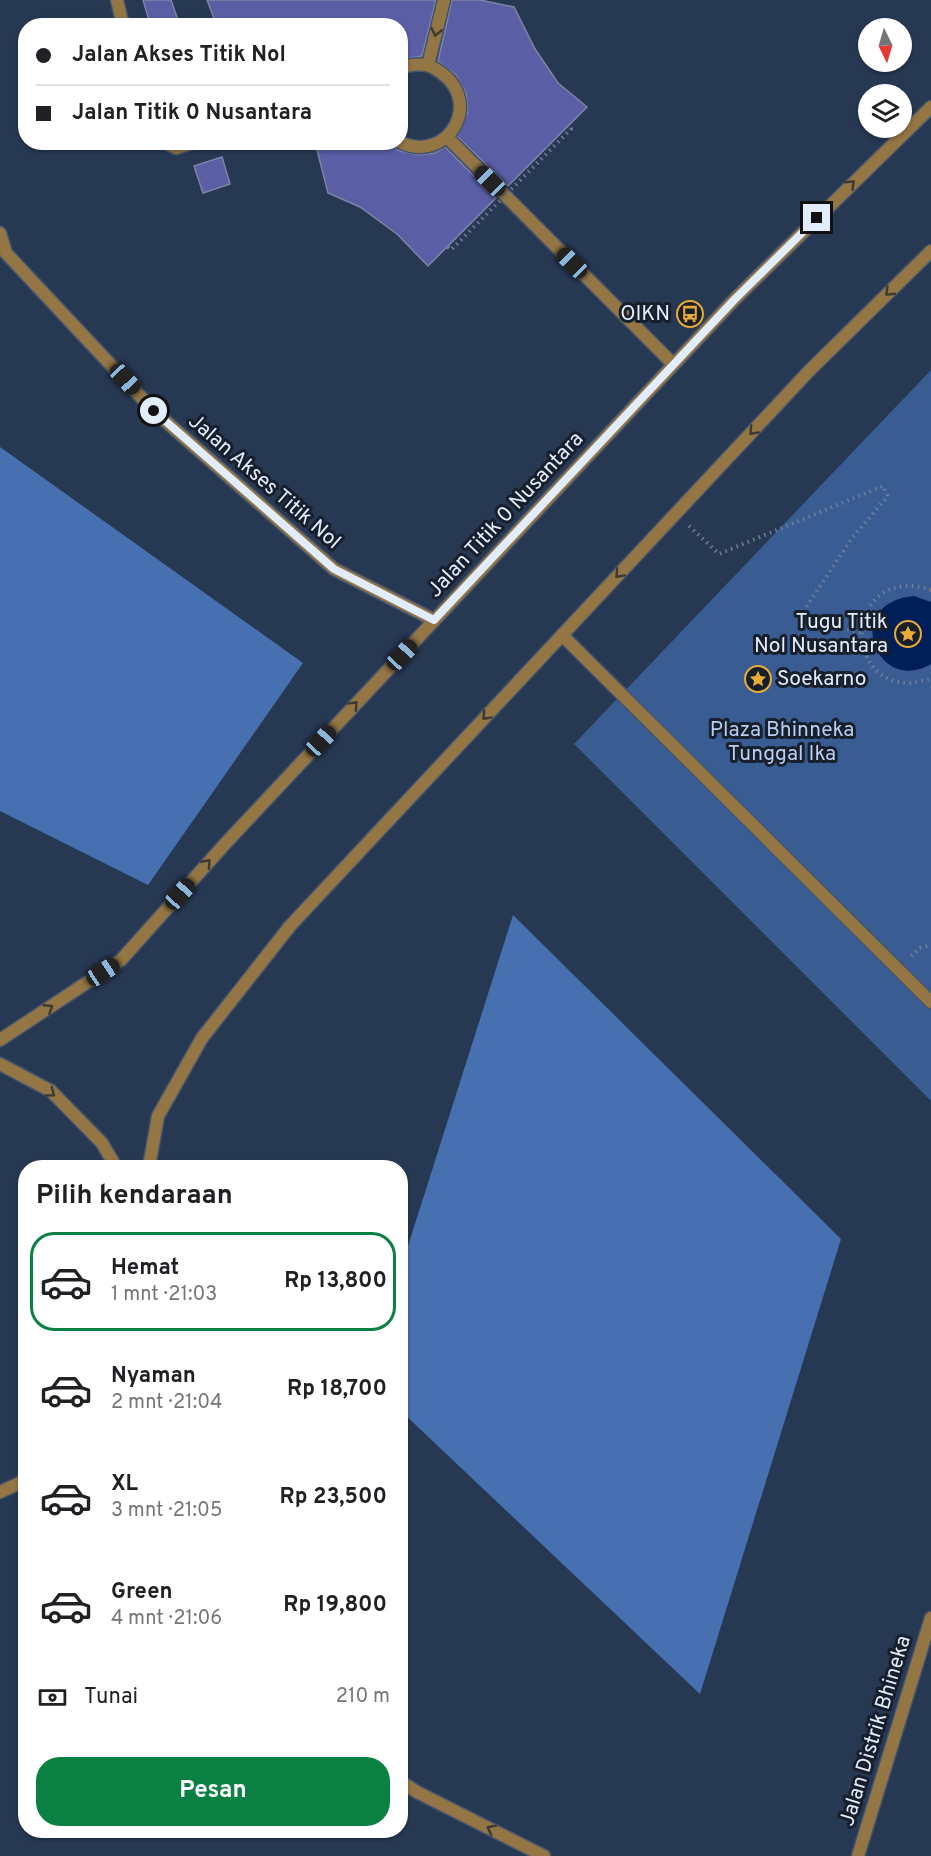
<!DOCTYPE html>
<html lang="id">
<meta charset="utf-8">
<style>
body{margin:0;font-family:Overpass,sans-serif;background:#f6f6f6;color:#202124;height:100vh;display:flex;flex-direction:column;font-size:22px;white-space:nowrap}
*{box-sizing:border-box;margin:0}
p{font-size:20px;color:#757577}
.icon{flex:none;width:33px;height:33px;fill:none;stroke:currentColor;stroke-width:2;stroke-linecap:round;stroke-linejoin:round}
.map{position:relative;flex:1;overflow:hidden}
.drawer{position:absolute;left:18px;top:1160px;width:390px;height:678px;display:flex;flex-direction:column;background:#fff;border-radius:24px;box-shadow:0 2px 4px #0004}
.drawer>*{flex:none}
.hud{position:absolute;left:18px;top:18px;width:390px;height:132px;border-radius:24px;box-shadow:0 2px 4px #0004;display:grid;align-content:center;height:132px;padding:0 18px;background:#fff}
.needle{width:39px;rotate:175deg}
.tools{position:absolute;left:858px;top:18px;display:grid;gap:12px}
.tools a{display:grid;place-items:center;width:54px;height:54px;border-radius:50%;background:#fff;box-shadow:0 2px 4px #0004;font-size:30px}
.end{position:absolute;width:27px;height:27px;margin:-14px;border:8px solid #e1ecfd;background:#111;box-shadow:0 0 0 3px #111}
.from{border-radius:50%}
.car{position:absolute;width:18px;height:36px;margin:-18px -9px;border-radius:8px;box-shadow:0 0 4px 2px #0007;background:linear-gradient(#222 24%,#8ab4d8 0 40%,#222 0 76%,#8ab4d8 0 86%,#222 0)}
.hud b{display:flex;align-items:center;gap:21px;height:57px;font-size:22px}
.hud b+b{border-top:2px solid #e0e0e0}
.hud i{width:15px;height:15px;background:#202124}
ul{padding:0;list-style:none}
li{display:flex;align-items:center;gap:18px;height:99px;margin:0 12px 9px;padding:0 6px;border:3px solid transparent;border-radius:24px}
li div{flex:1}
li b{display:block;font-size:22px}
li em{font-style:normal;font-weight:700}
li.active{border-color:#0b8043}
li>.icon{width:54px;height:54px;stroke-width:1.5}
h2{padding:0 18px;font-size:27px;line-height:72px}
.pay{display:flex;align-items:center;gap:15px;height:66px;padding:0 18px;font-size:22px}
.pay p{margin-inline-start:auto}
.cta{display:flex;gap:12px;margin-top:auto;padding:12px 18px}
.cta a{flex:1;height:69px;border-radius:24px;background:#0b8043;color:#fff;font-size:24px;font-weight:700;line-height:69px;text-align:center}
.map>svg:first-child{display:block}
.green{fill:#395c92}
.forest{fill:#4770b1}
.water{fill:#001f59}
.building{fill:#595ea5;stroke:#7f83a6;stroke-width:1.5}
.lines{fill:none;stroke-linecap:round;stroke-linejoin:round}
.service-casing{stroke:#45556e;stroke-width:15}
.pedestrian-casing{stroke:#45556e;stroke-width:15}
.tertiary-casing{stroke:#45556e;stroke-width:15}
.path{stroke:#707f96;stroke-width:4;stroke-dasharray:1.5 4.5;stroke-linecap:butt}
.service{stroke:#947644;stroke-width:12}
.pedestrian{stroke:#947644;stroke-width:12}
.tertiary{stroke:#947644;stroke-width:12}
.path-bridge{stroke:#707f96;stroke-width:4;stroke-dasharray:1.5 4.5;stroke-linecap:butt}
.oneway{stroke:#3d3933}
.route{stroke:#e1ecfd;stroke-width:8}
.labels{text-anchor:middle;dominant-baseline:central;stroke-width:6;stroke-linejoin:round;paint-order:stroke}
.poi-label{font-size:21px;fill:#e1ecfd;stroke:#181f2c;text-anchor:end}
.street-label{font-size:21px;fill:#e1ecfd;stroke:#181f2c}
.park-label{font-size:21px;fill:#b7cef2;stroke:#181f2c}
</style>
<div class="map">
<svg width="931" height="1856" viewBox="0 0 931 1856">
<rect width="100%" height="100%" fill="#273853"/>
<!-- green -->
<path class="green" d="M931 370V1101L574 744Z"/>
<!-- forest -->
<g class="forest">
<path d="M0 447 303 663 148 885 0 811Z"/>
<path d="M513 915 841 1239 700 1694 401 1411V1268Z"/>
</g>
<!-- water -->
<path class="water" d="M914 596 931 602V664C877 696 840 603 914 596Z"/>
<!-- building -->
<g class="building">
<path d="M143 0H171L180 26H154L148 17Z"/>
<path d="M207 0H436L422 56 400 60V26H217Z"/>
<path d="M452 0H480L514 7 535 49 558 83 587 107 508 186 457 136 468 112 466 93 456 75 438 61Z"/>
<path d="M315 142H392L397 150 419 155 435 153 445 147 496 198 428 266 397 234 360 207 328 193Z"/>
<path d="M222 157 230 184 203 193 194 166Z"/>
</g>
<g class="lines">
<defs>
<g id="service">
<path d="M117 0 123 26"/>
<path d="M428 65 444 0"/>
<path d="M400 69C408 64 424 63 432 67 489 96 449 166 400 142"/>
<path d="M447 137 673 364"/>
<path d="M164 142 176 148 195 142"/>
<path d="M0 233 6 253 154 411 334 569 434 620"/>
<path d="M858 1856 931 1618"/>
</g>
<path id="pedestrian" d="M562 635 931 1002"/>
<g id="tertiary">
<path d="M0 1040 121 960 224 845 735 299 931 107"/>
<path d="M0 1064 51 1091 102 1143 116 1167"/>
<path d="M149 1167 158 1116 202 1038 290 926 809 371 931 251"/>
<path d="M0 1492 20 1483 26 1477"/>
<path d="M400 1781 417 1792 544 1856"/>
</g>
</defs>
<!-- service casing -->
<use href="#service" class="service-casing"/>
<!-- pedestrian casing -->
<use href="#pedestrian" class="pedestrian-casing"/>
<!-- tertiary casing -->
<use href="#tertiary" class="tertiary-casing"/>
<!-- path -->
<g class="path">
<path d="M689 526 719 554 883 486 888 496 852 538 801 615 860 633"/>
<path d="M931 590C850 563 838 681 908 683 915 683 924 680 931 679"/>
<path d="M911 956 920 948 931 945"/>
</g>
<!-- service -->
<use href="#service" class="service"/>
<!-- pedestrian -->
<use href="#pedestrian" class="pedestrian"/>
<!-- tertiary -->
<use href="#tertiary" class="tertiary"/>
<!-- path-bridge -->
<path class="path-bridge" d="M448 247 451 250 571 129 567 126"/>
</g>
<!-- one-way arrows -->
<defs><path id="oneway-chevron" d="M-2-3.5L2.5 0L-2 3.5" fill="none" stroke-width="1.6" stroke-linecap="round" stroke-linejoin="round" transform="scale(1.5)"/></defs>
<g class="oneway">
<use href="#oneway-chevron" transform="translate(436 32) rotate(103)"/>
<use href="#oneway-chevron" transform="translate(851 184) rotate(-44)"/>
<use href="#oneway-chevron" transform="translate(889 292) rotate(136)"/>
<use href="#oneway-chevron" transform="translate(753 431) rotate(133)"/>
<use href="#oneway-chevron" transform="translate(619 574) rotate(133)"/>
<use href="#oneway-chevron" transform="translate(354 705) rotate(-47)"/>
<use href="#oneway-chevron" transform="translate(486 716) rotate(133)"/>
<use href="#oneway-chevron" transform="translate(207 863) rotate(-48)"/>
<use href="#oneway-chevron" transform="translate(49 1008) rotate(-33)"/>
<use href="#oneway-chevron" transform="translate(51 1093) rotate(37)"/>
<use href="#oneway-chevron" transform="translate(491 1829) rotate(-153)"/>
</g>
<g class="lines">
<!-- route -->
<path class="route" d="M154 411 334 569 434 620 735 299 817 218"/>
</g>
<!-- icons -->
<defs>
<symbol id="bus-ring" viewBox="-11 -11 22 22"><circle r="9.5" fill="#181f2c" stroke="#e8ab37" stroke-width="1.5"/><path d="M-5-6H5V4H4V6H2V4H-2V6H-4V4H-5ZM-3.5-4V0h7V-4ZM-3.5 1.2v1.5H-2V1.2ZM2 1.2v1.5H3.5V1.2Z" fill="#e8ab37"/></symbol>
<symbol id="sight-ring" viewBox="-11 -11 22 22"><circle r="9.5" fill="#181f2c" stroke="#e8ab37" stroke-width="1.5"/><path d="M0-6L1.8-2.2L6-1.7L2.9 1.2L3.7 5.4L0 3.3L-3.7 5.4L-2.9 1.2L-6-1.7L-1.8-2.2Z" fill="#e8ab37"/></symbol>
</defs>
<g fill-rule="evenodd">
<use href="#bus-ring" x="675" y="299" width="30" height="30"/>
<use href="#sight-ring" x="893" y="619" width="30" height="30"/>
<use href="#sight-ring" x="743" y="664" width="30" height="30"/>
</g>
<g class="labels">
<!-- poi labels -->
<g class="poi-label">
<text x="670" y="314">OIKN</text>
<text x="888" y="622">Tugu Titik<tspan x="888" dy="24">Nol Nusantara</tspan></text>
<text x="777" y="679" text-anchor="start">Soekarno</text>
</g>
<!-- street labels -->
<g class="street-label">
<text transform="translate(264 482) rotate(41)">Jalan Akses Titik Nol</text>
<text transform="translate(506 515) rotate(-47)">Jalan Titik 0 Nusantara</text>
<text transform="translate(876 1731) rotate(-73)">Jalan Distrik Bhineka</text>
</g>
<!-- park labels -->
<g class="park-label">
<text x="782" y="730">Plaza Bhinneka<tspan x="782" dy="24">Tunggal Ika</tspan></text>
</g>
</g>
</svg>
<div class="tools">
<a><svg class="needle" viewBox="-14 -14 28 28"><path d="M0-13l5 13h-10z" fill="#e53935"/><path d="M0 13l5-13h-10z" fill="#757577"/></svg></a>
<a><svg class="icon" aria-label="layers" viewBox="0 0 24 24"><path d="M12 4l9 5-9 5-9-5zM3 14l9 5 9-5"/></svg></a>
</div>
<i class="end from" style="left:154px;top:411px"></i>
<i class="end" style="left:817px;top:218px"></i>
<i class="car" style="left:490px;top:181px;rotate:315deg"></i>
<i class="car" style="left:572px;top:263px;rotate:315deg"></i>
<i class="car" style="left:125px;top:379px;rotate:137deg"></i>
<i class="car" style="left:402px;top:655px;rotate:43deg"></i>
<i class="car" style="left:321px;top:741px;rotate:43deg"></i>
<i class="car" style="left:180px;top:894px;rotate:42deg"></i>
<i class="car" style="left:103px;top:972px;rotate:57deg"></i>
<div class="hud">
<b><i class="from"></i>Jalan Akses Titik Nol</b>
<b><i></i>Jalan Titik 0 Nusantara</b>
</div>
<section class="drawer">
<h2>Pilih kendaraan</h2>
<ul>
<li class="active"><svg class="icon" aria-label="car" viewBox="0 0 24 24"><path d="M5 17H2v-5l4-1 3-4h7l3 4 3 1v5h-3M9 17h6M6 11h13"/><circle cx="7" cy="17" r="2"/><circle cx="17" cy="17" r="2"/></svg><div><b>Hemat</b><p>1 mnt · 21:03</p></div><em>Rp 13,800</em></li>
<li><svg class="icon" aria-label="car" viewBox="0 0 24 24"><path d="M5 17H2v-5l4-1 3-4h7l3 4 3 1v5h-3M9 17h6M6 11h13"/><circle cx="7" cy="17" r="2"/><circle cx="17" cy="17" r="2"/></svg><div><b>Nyaman</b><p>2 mnt · 21:04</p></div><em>Rp 18,700</em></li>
<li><svg class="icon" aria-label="car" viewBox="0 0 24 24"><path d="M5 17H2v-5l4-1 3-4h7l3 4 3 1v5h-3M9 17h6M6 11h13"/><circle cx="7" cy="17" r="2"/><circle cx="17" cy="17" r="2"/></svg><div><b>XL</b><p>3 mnt · 21:05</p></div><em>Rp 23,500</em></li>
<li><svg class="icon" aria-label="car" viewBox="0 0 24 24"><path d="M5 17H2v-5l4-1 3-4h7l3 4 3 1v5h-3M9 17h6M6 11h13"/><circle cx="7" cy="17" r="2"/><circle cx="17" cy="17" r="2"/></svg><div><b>Green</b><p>4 mnt · 21:06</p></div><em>Rp 19,800</em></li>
</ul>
<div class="pay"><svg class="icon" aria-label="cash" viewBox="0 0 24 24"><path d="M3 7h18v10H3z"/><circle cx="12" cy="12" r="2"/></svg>Tunai<p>210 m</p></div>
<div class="cta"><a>Pesan</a></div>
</section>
</div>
